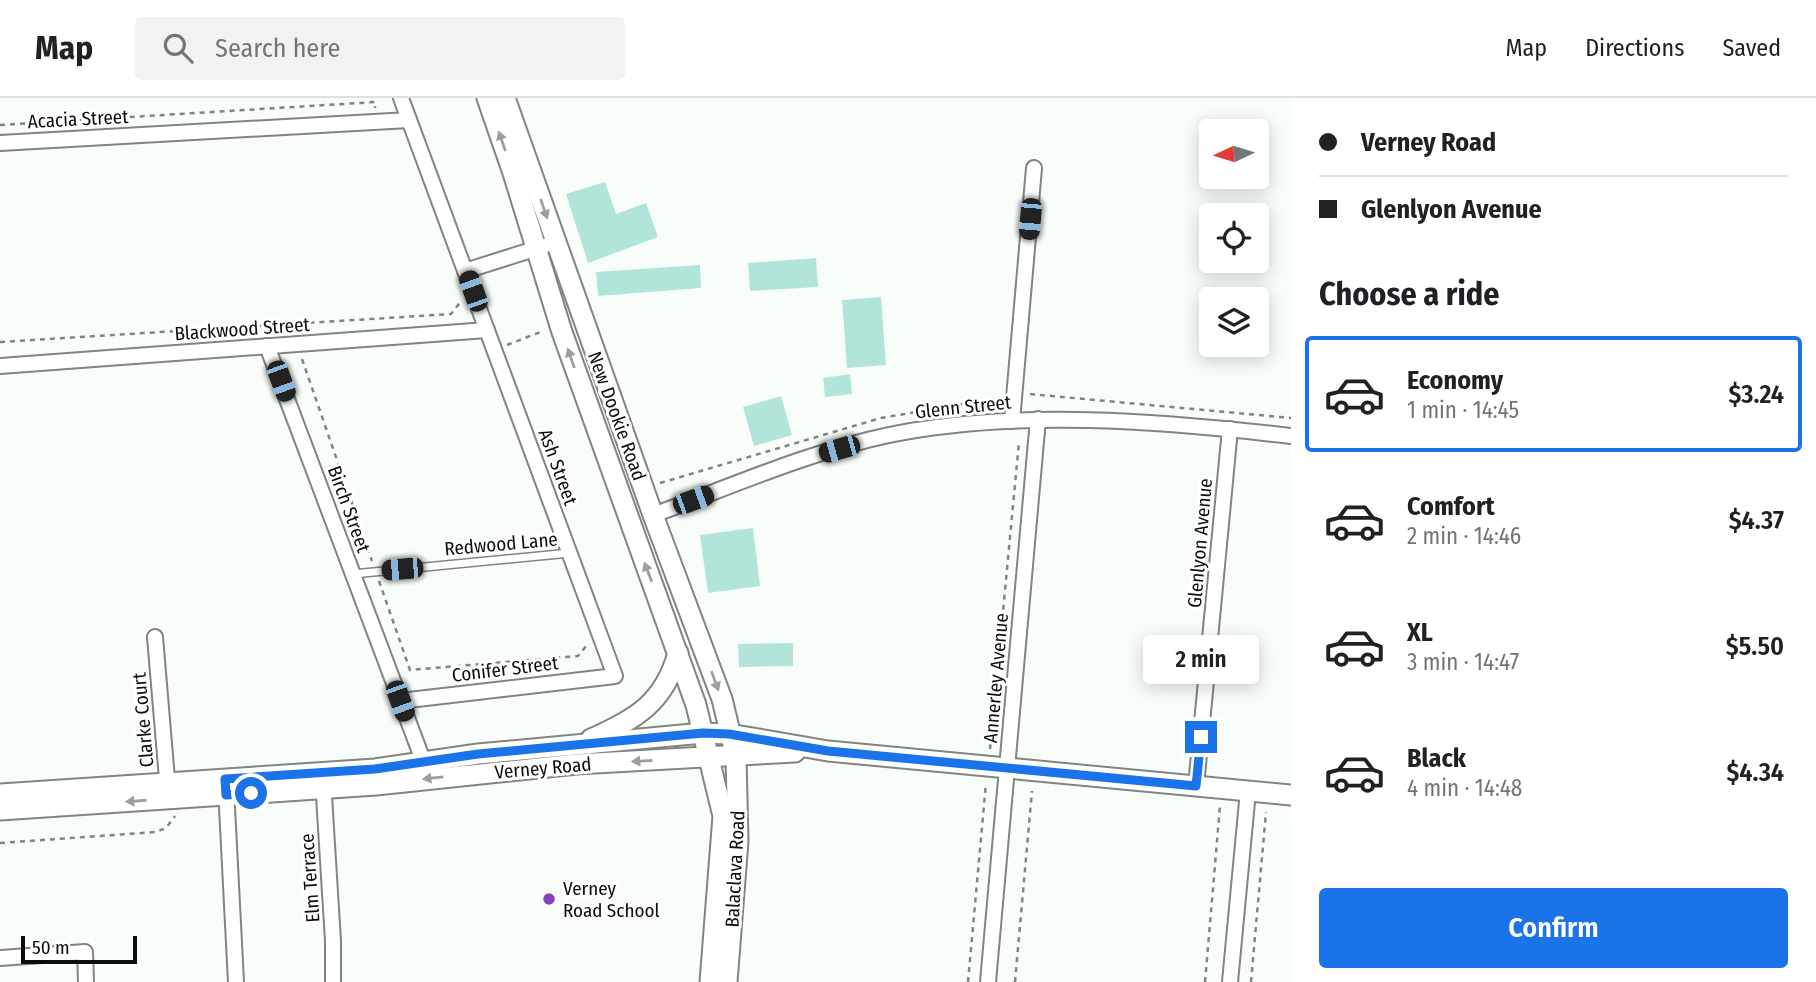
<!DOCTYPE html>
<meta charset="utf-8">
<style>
body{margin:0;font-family:"Fira Sans Condensed",sans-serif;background:#f2f2f2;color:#202124;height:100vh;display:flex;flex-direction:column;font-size:26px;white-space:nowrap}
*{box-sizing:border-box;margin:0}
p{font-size:23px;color:#757577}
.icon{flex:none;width:38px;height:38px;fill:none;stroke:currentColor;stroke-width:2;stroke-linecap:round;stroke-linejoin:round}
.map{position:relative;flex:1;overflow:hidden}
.details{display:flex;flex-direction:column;background:#fff;width:525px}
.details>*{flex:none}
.hud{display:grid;align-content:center;height:154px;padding:0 28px;background:#fff}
.needle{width:46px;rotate:266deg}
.controls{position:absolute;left:1199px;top:21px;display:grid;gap:14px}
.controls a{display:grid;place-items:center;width:70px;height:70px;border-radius:7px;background:#fff;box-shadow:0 4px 18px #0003;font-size:35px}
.scale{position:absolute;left:21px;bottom:18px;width:116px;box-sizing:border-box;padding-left:7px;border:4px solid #0c0d0c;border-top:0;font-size:19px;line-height:24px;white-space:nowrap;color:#0c0d0c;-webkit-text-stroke:5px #fff;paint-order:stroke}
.end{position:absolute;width:32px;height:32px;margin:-16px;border:9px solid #1a73e8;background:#fff;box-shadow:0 0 0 4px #fff}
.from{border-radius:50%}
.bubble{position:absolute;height:49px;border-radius:7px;background:#fff;box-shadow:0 4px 18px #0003;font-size:23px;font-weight:600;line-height:49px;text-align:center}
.car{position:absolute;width:21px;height:42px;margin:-21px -10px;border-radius:9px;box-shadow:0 0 5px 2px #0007;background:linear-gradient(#222 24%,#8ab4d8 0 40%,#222 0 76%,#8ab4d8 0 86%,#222 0)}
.hud b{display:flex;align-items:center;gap:24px;height:66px;font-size:26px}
.hud b+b{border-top:2px solid #e0e0e0}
.hud i{width:18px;height:18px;background:#202124}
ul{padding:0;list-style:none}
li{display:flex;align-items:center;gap:21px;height:116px;margin:0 14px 10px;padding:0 14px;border:4px solid transparent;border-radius:7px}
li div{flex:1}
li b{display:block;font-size:26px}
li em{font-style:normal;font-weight:600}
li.active{border-color:#1a73e8}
li>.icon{width:63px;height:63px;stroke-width:1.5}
h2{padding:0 28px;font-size:32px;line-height:84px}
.action{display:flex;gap:14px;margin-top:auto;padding:14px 28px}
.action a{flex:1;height:80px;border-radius:7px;background:#1a73e8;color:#fff;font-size:28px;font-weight:600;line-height:80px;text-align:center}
header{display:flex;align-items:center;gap:42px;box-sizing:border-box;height:98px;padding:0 35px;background:#fff;border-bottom:2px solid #e0e0e0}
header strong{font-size:33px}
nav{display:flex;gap:38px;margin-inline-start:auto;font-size:24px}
.search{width:490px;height:63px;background:#f2f2f2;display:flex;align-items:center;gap:18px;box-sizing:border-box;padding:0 24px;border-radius:7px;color:#757577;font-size:26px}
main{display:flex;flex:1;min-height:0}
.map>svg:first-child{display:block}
.building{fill:#b2e5d9}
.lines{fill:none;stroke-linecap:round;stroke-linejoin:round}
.lane-casing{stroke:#818481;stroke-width:10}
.street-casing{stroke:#818481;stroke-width:18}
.secondary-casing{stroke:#818481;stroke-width:23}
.path{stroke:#818481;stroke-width:2.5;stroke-dasharray:5 5;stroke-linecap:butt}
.lane{stroke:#fff;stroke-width:7}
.street{stroke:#fff;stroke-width:14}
.secondary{stroke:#fff;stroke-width:19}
.oneway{fill:#9e9e9e}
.route{stroke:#1a73e8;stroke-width:9}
.poi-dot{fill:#8242b8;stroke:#fff;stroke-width:2.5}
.labels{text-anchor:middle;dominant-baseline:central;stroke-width:6;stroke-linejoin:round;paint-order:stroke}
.street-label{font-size:19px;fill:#0c0d0c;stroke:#fff}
.poi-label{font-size:19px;fill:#0c0d0c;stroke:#fff;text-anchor:start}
</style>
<header>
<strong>Map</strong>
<div class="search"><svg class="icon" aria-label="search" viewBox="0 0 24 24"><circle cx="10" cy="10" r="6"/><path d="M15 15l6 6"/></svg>Search here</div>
<nav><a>Map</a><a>Directions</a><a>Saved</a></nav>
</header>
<main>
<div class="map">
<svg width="1291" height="884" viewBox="0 0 1291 884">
<rect width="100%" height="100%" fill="#f9fdf9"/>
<!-- building -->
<g class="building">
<path d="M605 84 616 116 646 105 658 139 588 165 566 96Z"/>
<path d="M816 160 818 189 750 193 748 165Z"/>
<path d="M700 167 701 190 598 198 596 174Z"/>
<path d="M881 199 886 267 847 270 842 202Z"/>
<path d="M850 276 852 296 825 299 823 280Z"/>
<path d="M781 298 792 337 754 348 743 309Z"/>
<path d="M753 430 760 488 708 495 700 437Z"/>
<path d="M793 545V568L739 569 738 546Z"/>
</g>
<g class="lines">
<defs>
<path id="lane" d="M353 476 570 455"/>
<g id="street">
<path d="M0 45 409 22"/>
<path d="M465 173 544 148"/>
<path d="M267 248 424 665"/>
<path d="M0 268 487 232"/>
<path d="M1012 323 1034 70"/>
<path d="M653 417C730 389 808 354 889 337 1016 311 1162 323 1291 338"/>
<path d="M155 539 168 693"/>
<path d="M400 603 615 578 401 0"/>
<path d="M323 682 333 843V884"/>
<path d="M1196 688 1230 331"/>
<path d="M226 690 236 884"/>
<path d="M0 860 85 854 86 884"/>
<path d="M988 884 1038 321"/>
<path d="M1230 884 1248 693"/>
</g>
<g id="secondary">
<path d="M487 0 513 75 562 234 696 607 723 718 710 884"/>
<path d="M505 0 653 417 722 601 736 659 738 743 727 884"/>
<path d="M591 641C636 621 664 605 678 555"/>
<path d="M0 696 375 671 478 656 703 635 729 636 828 653 1291 697"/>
<path d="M0 712 376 687 577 666 795 654"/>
</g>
</defs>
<!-- lane casing -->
<use href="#lane" class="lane-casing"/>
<!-- street casing -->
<use href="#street" class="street-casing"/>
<!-- secondary casing -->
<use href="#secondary" class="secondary-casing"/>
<!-- path -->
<g class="path">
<path d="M0 27 375 4V10"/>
<path d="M0 244 451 216 462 202"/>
<path d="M507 247 543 233"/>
<path d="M302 261 372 463"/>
<path d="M1030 296 1291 320"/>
<path d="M660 385 881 320 999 300"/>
<path d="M379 483 410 572 578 558 587 547"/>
<path d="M990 651 1019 344"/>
<path d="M0 745 156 734 166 730 175 718"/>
<path d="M968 884 986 685"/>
<path d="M1015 884 1032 693"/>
<path d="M1205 884 1220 708"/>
<path d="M1251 884 1266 714"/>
</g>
<!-- lane -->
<use href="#lane" class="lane"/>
<!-- street -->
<use href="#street" class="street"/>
<!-- secondary -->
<use href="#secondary" class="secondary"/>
</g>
<!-- one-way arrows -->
<defs><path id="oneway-solid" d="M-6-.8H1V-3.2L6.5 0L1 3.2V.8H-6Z" transform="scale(1.75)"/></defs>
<g class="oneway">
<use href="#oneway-solid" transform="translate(502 43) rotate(-109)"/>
<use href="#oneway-solid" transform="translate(544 111) rotate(71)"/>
<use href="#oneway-solid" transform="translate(571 260) rotate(-109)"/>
<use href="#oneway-solid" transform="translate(648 474) rotate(-111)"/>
<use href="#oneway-solid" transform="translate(715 583) rotate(70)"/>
<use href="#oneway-solid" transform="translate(642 663) rotate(177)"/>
<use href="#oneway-solid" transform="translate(433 680) rotate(174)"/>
<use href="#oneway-solid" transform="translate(136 703) rotate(176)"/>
</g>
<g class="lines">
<!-- route -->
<path class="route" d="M251 695 226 697 225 681 375 671 478 656 703 635 729 636 828 653 1196 688 1201 639"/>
</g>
<!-- markers -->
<circle class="poi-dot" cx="549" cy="801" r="7"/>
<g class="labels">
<!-- street labels -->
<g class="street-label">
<text transform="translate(78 21) rotate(-3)">Acacia Street</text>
<text transform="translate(242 231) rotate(-4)">Blackwood Street</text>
<text transform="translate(963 309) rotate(-6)">Glenn Street</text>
<text transform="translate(617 318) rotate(70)">New Dookie Road</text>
<text transform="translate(558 369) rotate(70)">Ash Street</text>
<text transform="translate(349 411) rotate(70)">Birch Street</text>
<text transform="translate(1200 445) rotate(-85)">Glenlyon Avenue</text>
<text transform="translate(501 446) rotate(-5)">Redwood Lane</text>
<text transform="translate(505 571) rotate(-7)">Conifer Street</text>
<text transform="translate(996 580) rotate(-85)">Annerley Avenue</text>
<text transform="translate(143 622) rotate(-95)">Clarke Court</text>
<text transform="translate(543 670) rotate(-5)">Verney Road</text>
<text transform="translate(735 771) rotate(-87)">Balaclava Road</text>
<text transform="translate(310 780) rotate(-94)">Elm Terrace</text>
</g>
<!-- poi labels -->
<g class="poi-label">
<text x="563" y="790">Verney<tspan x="563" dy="22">Road School</tspan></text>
</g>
</g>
</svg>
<div class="controls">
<a><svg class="needle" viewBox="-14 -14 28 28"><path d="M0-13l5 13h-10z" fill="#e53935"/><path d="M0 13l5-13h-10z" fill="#757577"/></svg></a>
<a><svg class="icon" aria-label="locate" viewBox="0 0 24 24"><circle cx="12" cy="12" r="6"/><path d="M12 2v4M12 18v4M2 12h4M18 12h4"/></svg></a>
<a><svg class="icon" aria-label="layers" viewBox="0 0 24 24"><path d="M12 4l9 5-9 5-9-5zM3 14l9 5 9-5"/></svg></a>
</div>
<div class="scale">50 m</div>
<i class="end from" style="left:251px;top:695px"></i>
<i class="end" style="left:1201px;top:639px"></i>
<div class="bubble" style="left:1143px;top:537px;width:116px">2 min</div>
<i class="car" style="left:1030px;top:121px;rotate:185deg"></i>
<i class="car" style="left:473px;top:193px;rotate:340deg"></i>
<i class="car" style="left:281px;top:283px;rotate:160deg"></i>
<i class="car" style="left:839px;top:351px;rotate:254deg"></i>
<i class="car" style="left:693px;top:402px;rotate:70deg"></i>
<i class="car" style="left:402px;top:471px;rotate:265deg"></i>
<i class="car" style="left:400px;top:603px;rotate:160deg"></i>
</div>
<section class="details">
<div class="hud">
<b><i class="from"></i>Verney Road</b>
<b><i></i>Glenlyon Avenue</b>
</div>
<h2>Choose a ride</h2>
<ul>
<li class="active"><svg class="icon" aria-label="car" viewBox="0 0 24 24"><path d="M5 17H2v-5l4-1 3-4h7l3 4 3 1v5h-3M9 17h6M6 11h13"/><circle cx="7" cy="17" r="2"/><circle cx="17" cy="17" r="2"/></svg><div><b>Economy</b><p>1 min · 14:45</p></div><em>$3.24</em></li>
<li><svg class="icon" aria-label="car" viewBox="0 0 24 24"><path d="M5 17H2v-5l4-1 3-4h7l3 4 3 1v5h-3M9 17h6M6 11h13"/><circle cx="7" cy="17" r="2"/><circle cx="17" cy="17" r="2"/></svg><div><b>Comfort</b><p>2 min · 14:46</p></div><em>$4.37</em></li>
<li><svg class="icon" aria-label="car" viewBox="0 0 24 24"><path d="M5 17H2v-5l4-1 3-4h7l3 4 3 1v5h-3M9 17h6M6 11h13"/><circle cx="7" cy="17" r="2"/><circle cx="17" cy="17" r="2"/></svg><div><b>XL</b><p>3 min · 14:47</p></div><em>$5.50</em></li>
<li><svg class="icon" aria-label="car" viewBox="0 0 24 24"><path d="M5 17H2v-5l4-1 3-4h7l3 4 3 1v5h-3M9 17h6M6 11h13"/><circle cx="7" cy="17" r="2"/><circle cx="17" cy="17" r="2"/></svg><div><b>Black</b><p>4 min · 14:48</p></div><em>$4.34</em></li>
</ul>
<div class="action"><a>Confirm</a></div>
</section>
</main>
